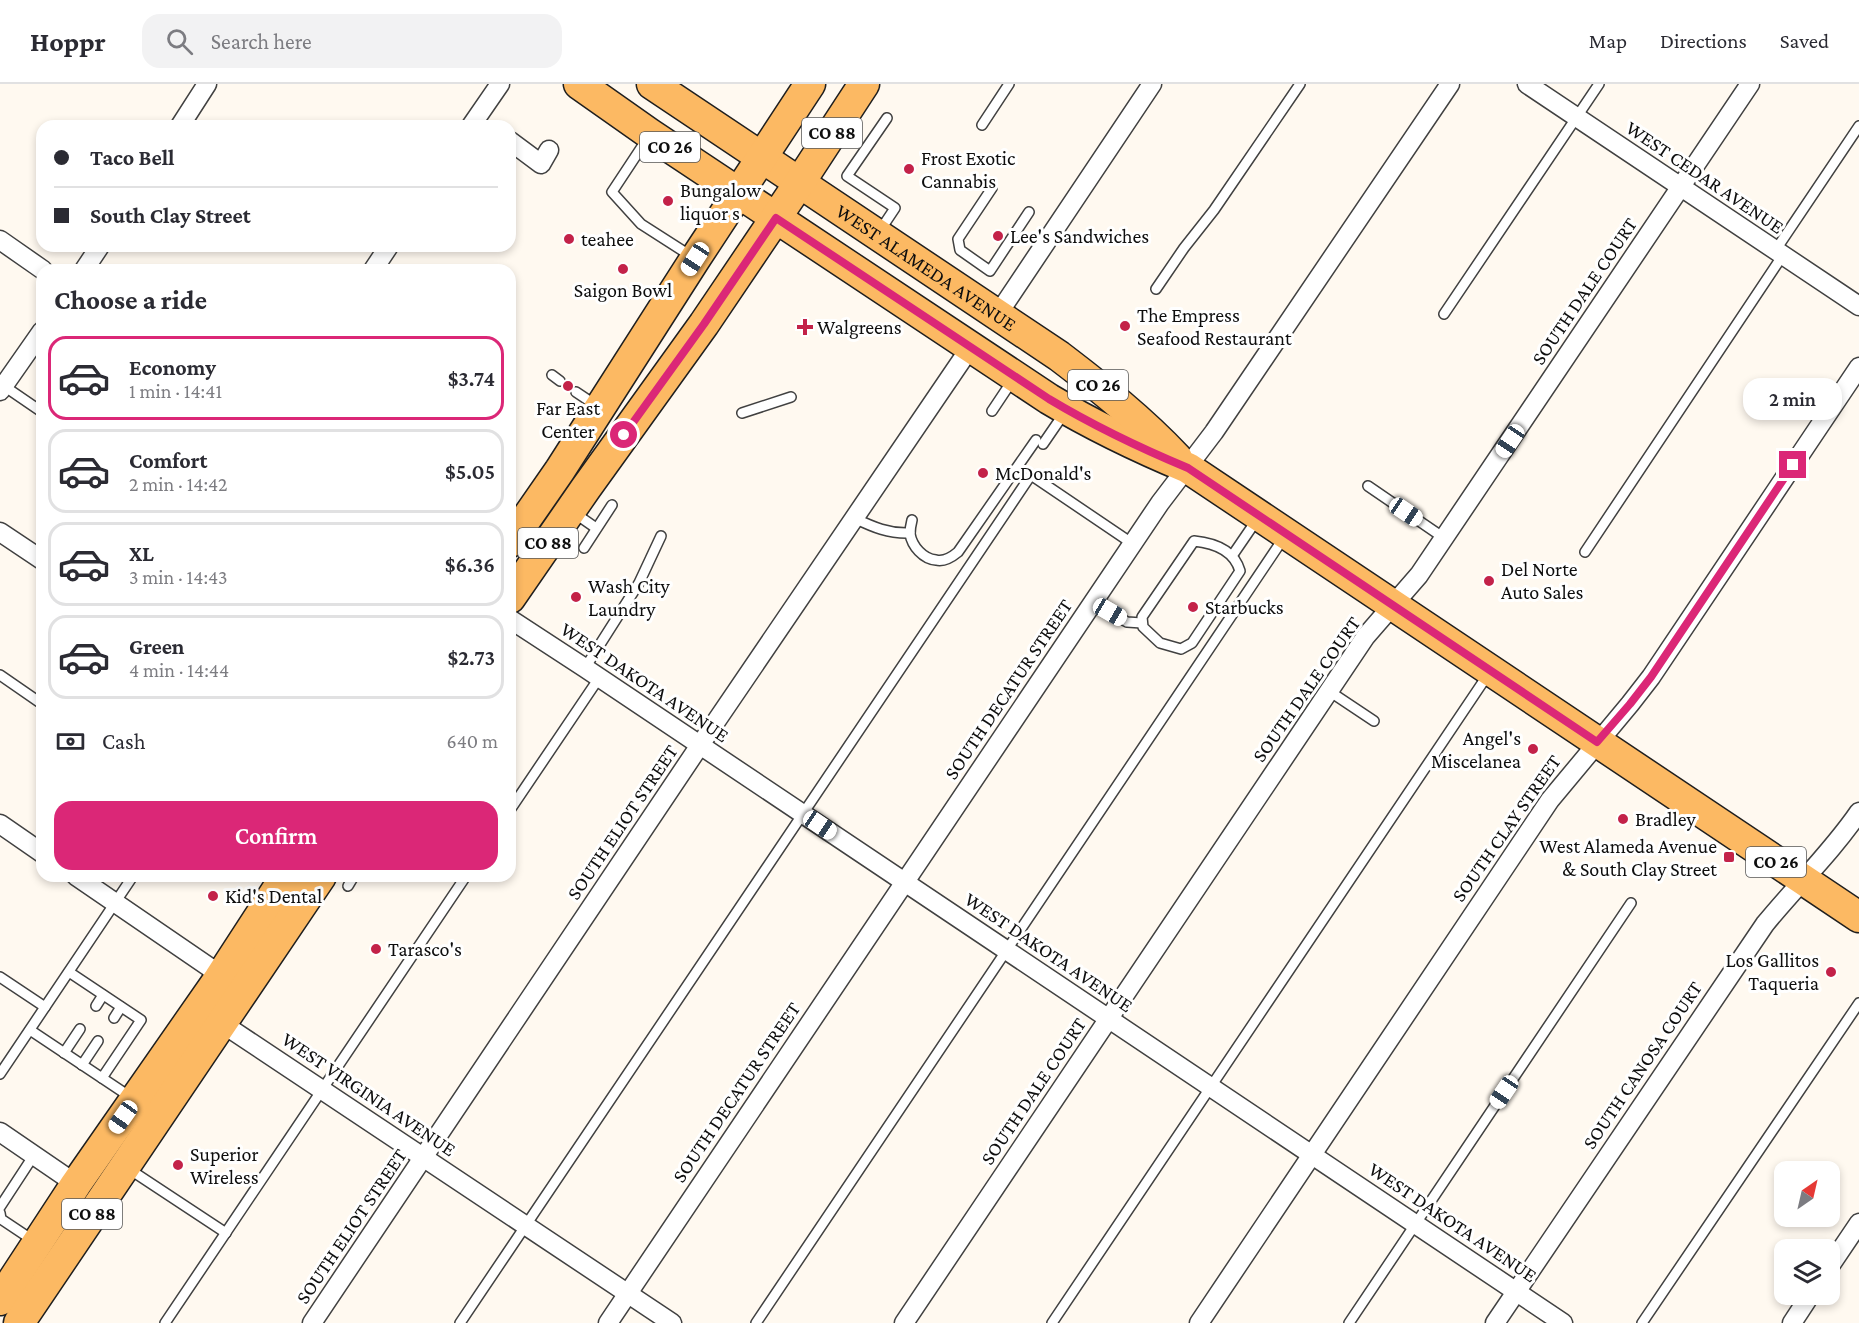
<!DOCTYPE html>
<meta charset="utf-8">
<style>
body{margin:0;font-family:"Crimson Pro",serif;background:#f2f2f3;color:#2b2b33;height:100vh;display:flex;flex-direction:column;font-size:22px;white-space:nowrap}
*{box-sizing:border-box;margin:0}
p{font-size:20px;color:#7c7c81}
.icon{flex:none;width:33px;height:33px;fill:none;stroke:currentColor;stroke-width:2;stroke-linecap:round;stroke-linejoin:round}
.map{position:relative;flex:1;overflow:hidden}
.sheet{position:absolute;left:36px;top:180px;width:480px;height:618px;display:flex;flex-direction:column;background:#fff;border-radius:18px;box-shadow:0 3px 9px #0003}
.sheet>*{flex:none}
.top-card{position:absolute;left:36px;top:36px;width:480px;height:132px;border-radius:18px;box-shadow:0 3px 9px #0003;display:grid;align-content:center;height:132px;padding:0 18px;background:#fff}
.needle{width:39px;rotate:34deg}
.fabs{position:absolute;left:1774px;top:1077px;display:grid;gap:12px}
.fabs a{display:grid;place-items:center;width:66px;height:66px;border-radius:12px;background:#fff;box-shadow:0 3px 9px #0003;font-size:30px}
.end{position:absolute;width:27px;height:27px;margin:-14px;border:8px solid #db2777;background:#fff;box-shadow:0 0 0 3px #fff}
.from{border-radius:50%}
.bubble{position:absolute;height:42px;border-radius:18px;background:#fff;box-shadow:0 3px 9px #0003;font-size:20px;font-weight:600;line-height:42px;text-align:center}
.car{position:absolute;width:18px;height:36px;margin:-18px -9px;border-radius:8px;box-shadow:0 0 4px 2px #0007;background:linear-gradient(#fff 24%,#345 0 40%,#fff 0 76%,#345 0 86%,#fff 0)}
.top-card b{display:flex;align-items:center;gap:21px;height:57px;font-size:22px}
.top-card b+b{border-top:2px solid #e1e1e2}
.top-card i{width:15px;height:15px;background:#2b2b33}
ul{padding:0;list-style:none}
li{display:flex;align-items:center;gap:18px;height:84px;margin:0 12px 9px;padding:0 6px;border:3px solid #e1e1e2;border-radius:18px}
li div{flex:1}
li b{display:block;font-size:22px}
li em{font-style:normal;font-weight:600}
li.on{border-color:#db2777}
li>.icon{width:54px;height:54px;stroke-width:1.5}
h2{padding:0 18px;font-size:27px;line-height:72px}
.pay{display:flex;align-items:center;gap:15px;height:66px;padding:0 18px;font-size:22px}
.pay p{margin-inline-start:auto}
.primary-button{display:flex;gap:12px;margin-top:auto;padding:12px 18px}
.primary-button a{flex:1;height:69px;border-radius:18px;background:#db2777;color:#fff;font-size:24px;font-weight:600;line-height:69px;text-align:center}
header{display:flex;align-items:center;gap:36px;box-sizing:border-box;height:84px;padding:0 30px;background:#fff;border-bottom:2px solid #e1e1e2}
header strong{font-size:28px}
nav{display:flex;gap:33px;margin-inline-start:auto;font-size:21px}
.search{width:420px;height:54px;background:#f2f2f3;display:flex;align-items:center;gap:15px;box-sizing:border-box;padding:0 21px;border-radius:18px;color:#7c7c81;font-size:22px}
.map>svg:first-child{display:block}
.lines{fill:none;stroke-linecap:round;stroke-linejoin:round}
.service-casing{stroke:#414141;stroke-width:12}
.minor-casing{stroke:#414141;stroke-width:21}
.primary-casing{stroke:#1f1f1f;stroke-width:33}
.service{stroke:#fff;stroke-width:9}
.minor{stroke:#fff;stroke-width:18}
.primary{stroke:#fcb963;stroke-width:30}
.route{stroke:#db2777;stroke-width:8}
.poi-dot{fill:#c32249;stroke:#fff;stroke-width:2}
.labels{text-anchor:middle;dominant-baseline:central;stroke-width:6;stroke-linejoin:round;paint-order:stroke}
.shield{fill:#fff;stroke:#565656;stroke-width:1.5}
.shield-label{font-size:18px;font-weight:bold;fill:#0e0e0e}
.poi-label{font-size:20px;fill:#0e0e0e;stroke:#fff;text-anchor:start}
.street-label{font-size:20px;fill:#0e0e0e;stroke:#fff}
</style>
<header>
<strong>Hoppr</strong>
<div class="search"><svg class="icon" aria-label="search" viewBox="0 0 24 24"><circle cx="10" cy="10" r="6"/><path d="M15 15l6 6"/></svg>Search here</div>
<nav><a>Map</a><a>Directions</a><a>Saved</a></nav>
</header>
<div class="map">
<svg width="1859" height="1239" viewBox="0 0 1859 1239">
<rect width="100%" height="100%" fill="#fff9f0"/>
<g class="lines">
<defs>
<g id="service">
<path d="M982 41 1009 0"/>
<path d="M649 52 612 108 641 140 691 172"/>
<path d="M992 104 958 155 960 166 990 187 1029 128"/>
<path d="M879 148 895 124 847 92 887 34"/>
<path d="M1775 167 1859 42"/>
<path d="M1156 205 1184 164 1214 126 1300 0"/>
<path d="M1444 230 1599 0"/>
<path d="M552 291 560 297"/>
<path d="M4 302 42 328"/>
<path d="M576 308 597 322"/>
<path d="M992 327 1012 297"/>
<path d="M742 329 791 313"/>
<path d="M1043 360 1065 328"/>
<path d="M1368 402 1444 454"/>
<path d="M573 428 596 444"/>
<path d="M854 434C873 443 889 450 910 449"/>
<path d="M912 436C911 440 910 446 910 450 912 462 923 475 936 476 944 478 952 473 958 468L1036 356"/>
<path d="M1194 457C1214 459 1234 466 1240 487L1192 559 1181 565 1160 559 1143 543 1142 533Z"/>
<path d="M584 464 612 421"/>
<path d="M1585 468 1783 171"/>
<path d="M1232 472 1258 434"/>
<path d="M1093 519 1127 538 1142 539"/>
<path d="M585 584 639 499 661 452"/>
<path d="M0 591 42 620"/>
<path d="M1329 607 1374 637"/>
<path d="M510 726 599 594"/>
<path d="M348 802 354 792"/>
<path d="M0 893 45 923"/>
<path d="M96 922 103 911"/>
<path d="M114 934 121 923"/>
<path d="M30 946 102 994 141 936 69 888"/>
<path d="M64 969 80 945"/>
<path d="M82 981 98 957"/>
<path d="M0 990 133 792"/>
<path d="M102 994 132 1014"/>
<path d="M129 1085 226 1149"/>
<path d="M0 1123 34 1071"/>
<path d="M0 1129 1 1135 34 1157"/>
<path d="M165 1239 466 792"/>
<path d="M460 1239 1031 391 1133 460"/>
<path d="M756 1239 1285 452"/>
<path d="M1052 1239 1489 589"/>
<path d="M1349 1239 1631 819"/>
<path d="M1642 1239 1859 919"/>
</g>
<g id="minor">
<path d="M1527 0 1859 222"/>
<path d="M180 42 207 0"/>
<path d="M471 42 500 0"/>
<path d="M510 57 541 80 549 66"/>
<path d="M0 156 43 186"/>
<path d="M84 186 100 162"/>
<path d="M373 186 389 162"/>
<path d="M998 230 1152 0"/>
<path d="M0 307 42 247"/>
<path d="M0 448 42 476"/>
<path d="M510 535 585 584 1563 1239"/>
<path d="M0 740 42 769"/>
<path d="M76 792 209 883 219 895 225 934 232 946 672 1239"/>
<path d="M0 1048 76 1100"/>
<path d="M1830 1182 1859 1139"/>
<path d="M312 1239 700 661 970 264"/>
<path d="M608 1239 1160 419 1214 348 1450 0"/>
<path d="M904 1239 1366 552 1419 491 1750 0"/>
<path d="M1199 1239 1550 716 1630 620 1651 593 1859 283"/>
<path d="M1495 1239 1765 840C1796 802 1831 769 1859 728"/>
<path d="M1792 1239 1811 1210"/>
</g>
<g id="primary">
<path d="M579 0 650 50 1049 315C1094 342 1140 364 1188 384L1859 833"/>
<path id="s1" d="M652 0 1059 272C1101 304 1141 336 1177 374"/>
<path d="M510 458 560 386 695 175 810 0"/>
<path d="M510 514 586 404 704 240 800 98 864 0"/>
<path d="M0 1216 76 1100 219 895 286 792"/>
<path d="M19 1239 321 792"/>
</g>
</defs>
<!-- service casing -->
<use href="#service" class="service-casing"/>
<!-- minor casing -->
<use href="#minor" class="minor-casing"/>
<!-- primary casing -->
<use href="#primary" class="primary-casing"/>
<!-- service -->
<use href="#service" class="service"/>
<!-- minor -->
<use href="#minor" class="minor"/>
<!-- primary -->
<use href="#primary" class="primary"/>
</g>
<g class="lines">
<!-- route -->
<path class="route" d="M624 351 704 240 776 134 1049 315C1094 342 1140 364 1188 384L1597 658 1630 620 1651 593 1793 381"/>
</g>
<!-- markers -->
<g class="poi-dot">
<circle cx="909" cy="85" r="6"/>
<circle cx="668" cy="117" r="6"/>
<circle cx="998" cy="152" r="6"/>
<circle cx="569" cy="155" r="6"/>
<circle cx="623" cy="185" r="6"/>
<circle cx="1125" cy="242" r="6"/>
<path d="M802 234h6v6h6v6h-6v6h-6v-6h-6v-6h6z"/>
<circle cx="568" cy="302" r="6"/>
<circle cx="983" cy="389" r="6"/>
<circle cx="1489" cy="497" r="6"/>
<circle cx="576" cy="513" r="6"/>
<circle cx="1193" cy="523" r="6"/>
<circle cx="1533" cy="665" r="6"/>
<circle cx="1623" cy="735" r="6"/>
<rect x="1723" y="767" width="12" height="12" rx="3"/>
<circle cx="213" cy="812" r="6"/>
<circle cx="376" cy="865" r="6"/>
<circle cx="1831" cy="888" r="6"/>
<circle cx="178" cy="1081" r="6"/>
</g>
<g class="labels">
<!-- shield labels -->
<g class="shield">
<rect x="802" y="34" width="60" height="30" rx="4.5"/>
<rect x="640" y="48" width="60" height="30" rx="4.5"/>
<rect x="1068" y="286" width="60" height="30" rx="4.5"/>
<rect x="518" y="444" width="60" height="30" rx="4.5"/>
<rect x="1746" y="763" width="60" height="30" rx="4.5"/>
<rect x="62" y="1115" width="60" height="30" rx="4.5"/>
</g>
<g class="shield-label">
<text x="832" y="49">CO 88</text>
<text x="670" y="63">CO 26</text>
<text x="1098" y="301">CO 26</text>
<text x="548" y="459">CO 88</text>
<text x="1776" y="778">CO 26</text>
<text x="92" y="1130">CO 88</text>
</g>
<!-- poi labels -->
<g class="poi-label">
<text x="921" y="74">Frost Exotic<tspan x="921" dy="23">Cannabis</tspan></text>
<text x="680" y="106">Bungalow<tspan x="680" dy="23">liquor s</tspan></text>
<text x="1010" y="152">Lee's Sandwiches</text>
<text x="581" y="155">teahee</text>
<text x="623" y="206" text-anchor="middle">Saigon Bowl</text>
<text x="1137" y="231">The Empress<tspan x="1137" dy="23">Seafood Restaurant</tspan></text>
<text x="817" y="243">Walgreens</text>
<text x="568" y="324" text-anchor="middle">Far East<tspan x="568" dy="23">Center</tspan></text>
<text x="995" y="389">McDonald's</text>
<text x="1501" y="485">Del Norte<tspan x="1501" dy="23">Auto Sales</tspan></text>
<text x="588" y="502">Wash City<tspan x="588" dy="23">Laundry</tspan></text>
<text x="1205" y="523">Starbucks</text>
<text x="1521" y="654" text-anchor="end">Angel's<tspan x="1521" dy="23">Miscelanea</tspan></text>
<text x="1635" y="735">Bradley</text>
<text x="1717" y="762" text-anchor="end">West Alameda Avenue<tspan x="1717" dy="23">&amp; South Clay Street</tspan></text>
<text x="225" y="812">Kid's Dental</text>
<text x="388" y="865">Tarasco's</text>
<text x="1819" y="876" text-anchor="end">Los Gallitos<tspan x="1819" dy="23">Taqueria</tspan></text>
<text x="190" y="1070">Superior<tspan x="190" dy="23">Wireless</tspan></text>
</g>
<!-- street labels -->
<g class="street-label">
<text transform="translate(1705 93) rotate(34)">WEST CEDAR AVENUE</text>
<text stroke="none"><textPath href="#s1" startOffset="330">WEST ALAMEDA AVENUE</textPath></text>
<text transform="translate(1584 207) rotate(-56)">SOUTH DALE COURT</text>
<text transform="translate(645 598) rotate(34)">WEST DAKOTA AVENUE</text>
<text transform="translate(1008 605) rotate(-56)">SOUTH DECATUR STREET</text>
<text transform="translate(1306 605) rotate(-55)">SOUTH DALE COURT</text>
<text transform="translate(622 738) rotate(-56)">SOUTH ELIOT STREET</text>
<text transform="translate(1506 744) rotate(-55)">SOUTH CLAY STREET</text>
<text transform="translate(1049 868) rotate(34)">WEST DAKOTA AVENUE</text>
<text transform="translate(1642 981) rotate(-56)">SOUTH CANOSA COURT</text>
<text transform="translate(1033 1007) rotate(-56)">SOUTH DALE COURT</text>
<text transform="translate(736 1008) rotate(-56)">SOUTH DECATUR STREET</text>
<text transform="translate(369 1010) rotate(34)">WEST VIRGINIA AVENUE</text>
<text transform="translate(1453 1138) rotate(34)">WEST DAKOTA AVENUE</text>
<text transform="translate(351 1142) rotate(-56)">SOUTH ELIOT STREET</text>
</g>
</g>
</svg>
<div class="fabs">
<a><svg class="needle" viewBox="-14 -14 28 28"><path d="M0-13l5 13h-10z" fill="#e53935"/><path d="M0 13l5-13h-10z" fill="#7c7c81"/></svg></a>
<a><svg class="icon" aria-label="layers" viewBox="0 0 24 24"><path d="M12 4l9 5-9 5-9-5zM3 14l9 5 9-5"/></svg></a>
</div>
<i class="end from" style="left:624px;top:351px"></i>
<i class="end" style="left:1793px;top:381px"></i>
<div class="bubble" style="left:1743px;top:294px;width:99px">2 min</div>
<i class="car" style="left:695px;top:175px;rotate:213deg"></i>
<i class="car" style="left:1510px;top:357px;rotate:214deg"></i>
<i class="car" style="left:1406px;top:428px;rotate:124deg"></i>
<i class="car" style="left:1110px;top:528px;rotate:120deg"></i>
<i class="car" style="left:820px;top:741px;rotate:124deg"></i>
<i class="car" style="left:1504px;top:1008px;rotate:214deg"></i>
<i class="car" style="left:123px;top:1033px;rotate:215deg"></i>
<div class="top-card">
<b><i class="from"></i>Taco Bell</b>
<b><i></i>South Clay Street</b>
</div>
<section class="sheet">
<h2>Choose a ride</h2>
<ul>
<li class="on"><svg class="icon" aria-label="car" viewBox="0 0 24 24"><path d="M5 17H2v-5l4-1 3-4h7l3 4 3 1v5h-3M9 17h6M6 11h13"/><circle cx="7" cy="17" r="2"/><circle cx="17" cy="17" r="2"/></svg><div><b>Economy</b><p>1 min · 14:41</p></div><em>$3.74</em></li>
<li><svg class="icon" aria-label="car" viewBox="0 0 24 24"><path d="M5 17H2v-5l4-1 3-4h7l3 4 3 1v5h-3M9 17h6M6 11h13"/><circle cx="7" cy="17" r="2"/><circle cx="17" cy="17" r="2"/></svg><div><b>Comfort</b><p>2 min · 14:42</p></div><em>$5.05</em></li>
<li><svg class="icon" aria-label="car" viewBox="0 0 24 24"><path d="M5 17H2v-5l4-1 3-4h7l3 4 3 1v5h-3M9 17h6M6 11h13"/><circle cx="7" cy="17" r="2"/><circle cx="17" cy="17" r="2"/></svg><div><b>XL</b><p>3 min · 14:43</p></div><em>$6.36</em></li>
<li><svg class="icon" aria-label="car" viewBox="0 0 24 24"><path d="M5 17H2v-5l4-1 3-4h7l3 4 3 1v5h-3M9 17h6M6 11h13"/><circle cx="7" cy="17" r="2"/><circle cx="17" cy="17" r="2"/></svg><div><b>Green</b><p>4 min · 14:44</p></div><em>$2.73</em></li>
</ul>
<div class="pay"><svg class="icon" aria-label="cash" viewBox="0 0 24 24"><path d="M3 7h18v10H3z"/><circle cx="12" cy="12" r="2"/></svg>Cash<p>640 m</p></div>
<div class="primary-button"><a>Confirm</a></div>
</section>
</div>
